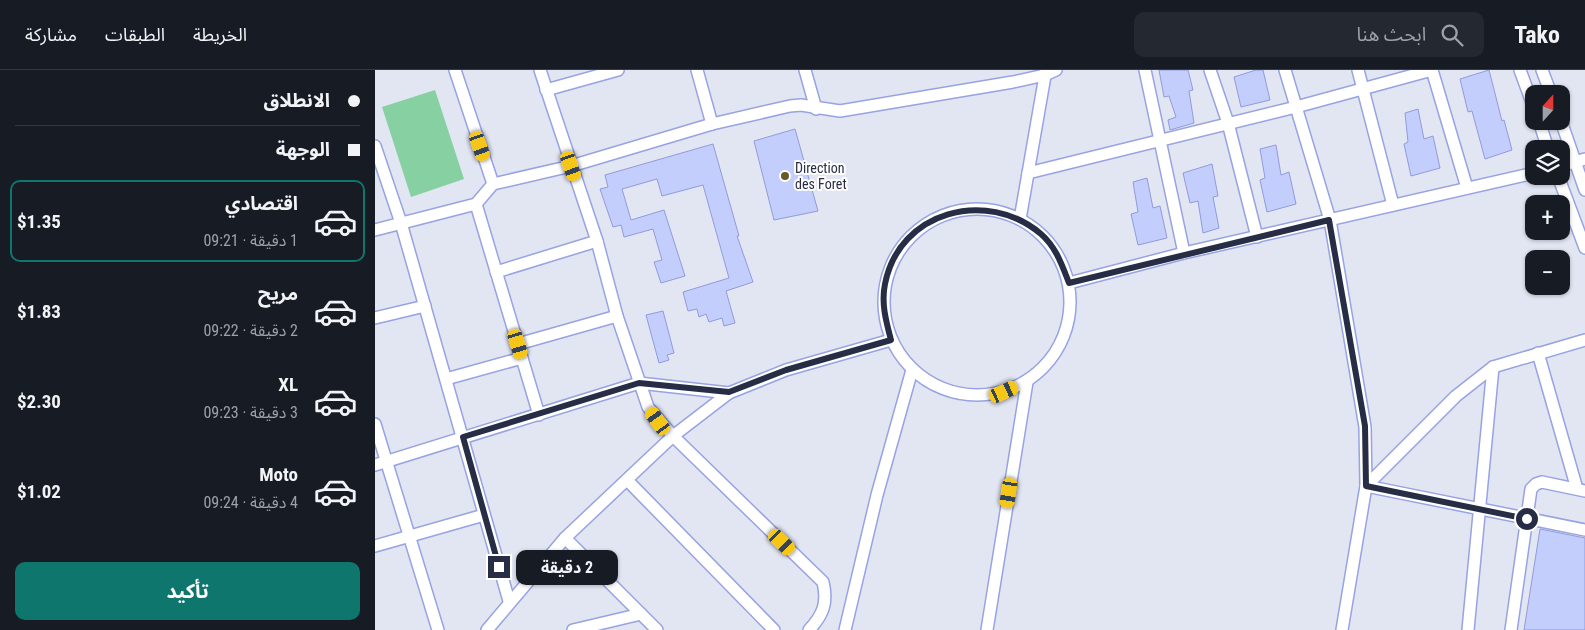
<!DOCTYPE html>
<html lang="ar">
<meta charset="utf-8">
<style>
body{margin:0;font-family:"Roboto Condensed","Noto Sans Arabic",sans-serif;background:#242831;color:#f1f3f6;direction:rtl;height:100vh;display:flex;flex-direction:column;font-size:19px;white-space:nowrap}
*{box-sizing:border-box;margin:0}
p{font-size:16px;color:#9ea1a6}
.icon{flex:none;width:28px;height:28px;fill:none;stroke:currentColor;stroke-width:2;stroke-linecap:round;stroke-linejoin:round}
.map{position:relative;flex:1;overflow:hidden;direction:ltr}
.details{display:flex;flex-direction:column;background:#171b24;width:375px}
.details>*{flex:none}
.top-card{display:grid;align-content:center;height:110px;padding:0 15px;background:#171b24}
.needle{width:32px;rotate:21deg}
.controls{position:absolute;left:1150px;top:15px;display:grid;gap:10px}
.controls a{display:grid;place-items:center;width:45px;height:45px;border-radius:10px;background:#171b24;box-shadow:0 1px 4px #0004;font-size:25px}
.end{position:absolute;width:22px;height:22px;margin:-11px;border:6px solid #282d46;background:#fff;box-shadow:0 0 0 2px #fff}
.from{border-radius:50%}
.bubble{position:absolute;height:35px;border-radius:10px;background:#171b24;box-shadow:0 1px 4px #0004;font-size:16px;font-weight:700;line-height:35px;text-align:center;direction:rtl}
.car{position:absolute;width:15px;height:30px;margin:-15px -8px;border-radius:6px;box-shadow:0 0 4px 1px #0007;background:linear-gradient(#f5c518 24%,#345 0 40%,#f5c518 0 76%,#345 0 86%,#f5c518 0)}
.top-card b{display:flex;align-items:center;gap:18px;height:48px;font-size:19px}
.top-card b+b{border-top:1px solid #363941}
.top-card i{width:12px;height:12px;background:#f1f3f6}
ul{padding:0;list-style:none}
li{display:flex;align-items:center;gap:15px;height:82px;margin:0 10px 8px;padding:0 5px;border:2px solid transparent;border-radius:10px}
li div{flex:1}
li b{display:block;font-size:19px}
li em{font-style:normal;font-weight:700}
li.active{border-color:#0f766e}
li>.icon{width:45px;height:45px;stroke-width:1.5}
.cta{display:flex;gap:10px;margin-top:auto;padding:10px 15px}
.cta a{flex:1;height:58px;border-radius:10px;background:#0f766e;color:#fff;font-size:20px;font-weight:700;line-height:58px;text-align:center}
header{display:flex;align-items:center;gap:30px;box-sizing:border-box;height:70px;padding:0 25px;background:#171b24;border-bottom:1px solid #363941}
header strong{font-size:24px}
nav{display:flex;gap:28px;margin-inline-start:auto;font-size:18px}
.search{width:350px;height:45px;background:#242831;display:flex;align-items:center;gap:12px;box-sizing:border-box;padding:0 18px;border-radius:10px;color:#9ea1a6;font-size:19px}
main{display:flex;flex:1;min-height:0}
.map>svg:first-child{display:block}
.green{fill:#87d0a2}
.building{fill:#c4cefd;stroke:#909bdb}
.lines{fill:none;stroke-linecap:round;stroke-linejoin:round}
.street-casing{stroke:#97a3e2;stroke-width:14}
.street{stroke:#fff;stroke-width:11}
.route{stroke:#282d46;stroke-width:6}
.poi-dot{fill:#655926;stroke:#fff;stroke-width:2}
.labels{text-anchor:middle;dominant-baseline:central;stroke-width:4;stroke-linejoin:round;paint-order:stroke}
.poi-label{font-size:14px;fill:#282d46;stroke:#fff;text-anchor:start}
</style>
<header>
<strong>Tako</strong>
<div class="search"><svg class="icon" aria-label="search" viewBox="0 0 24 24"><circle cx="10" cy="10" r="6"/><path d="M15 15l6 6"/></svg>ابحث هنا</div>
<nav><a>الخريطة</a><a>الطبقات</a><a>مشاركة</a></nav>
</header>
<main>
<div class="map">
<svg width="1210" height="560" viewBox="0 0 1210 560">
<rect width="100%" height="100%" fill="#e2e5f2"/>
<!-- green -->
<path class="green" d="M60 20 89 109 36 127 7 37Z"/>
<!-- building -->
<g class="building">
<path d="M784 0H813L818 20 814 21 819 53 795 60 793 50 801 47 794 26 789 27Z"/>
<path d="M881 0H888L895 30 866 37 859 7Z"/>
<path d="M1114 0 1127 51 1129 50 1137 80 1110 89 1097 41 1093 42 1085 9Z"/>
<path d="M1043 39 1049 69 1058 66 1065 98 1036 106 1029 74 1033 72 1030 43Z"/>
<path d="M420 59 443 141 399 150 379 71Z"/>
<path d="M338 74 364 166H362L378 212 351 221 360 253 349 256 347 248 334 252 331 244 324 247 322 239 313 241 308 222 354 208 328 115 287 126 282 109 247 119 256 150 289 140 310 206 286 213 279 192 287 190 278 159 249 167 246 155 238 157 225 119 233 117 230 105Z"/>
<path d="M901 75 906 105 914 102 921 134 892 142 885 110 890 108 885 79Z"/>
<path d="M837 94 843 126 838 127 844 158 828 163 823 131 815 133 808 103Z"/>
<path d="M772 108 778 138 785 136 792 168 763 175 756 144 763 142 758 112Z"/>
<path d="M288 241 299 283 292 285 294 290 284 293 271 245Z"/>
<path d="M1165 459 1210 468V560H1149Z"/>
</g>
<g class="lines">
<defs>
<g id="street">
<path d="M80 0 118 114"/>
<path d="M165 0 222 171 242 246 273 337 298 366 448 512C453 533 448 545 434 560"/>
<path d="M322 0 337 54"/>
<path d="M430 0 441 39"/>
<path d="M770 0 809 183"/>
<path d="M835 0 853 53 882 167"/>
<path d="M910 0 955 150 990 357 991 416 1210 460"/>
<path d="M983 0 1018 135"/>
<path d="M1057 0 1092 118"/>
<path d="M1145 0 1159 38"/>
<path d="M1167 0 1176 24"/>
<path d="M171 20 243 0"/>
<path d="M1164 51 1173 79"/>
<path d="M1186 51 1210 120"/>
<path d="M0 76 26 153 134 531"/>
<path d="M1186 96 1210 89"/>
<path d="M653 103 921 37 1057 0"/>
<path d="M1183 106 1210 178"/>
<path d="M101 134 164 345"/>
<circle cx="602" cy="232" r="93"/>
<path d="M645 149 671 0"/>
<path d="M0 160 101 134 118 114 196 96 337 54 415 36 426 35 465 41 638 12 670 5 681 0"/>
<path d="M121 202 222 171"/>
<path d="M694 213 809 183 1159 103"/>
<path d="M0 248 50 236"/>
<path d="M143 274 242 246"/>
<path d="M1163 283 1202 419"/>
<path d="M71 309 147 288"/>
<path d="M0 354 63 560"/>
<path d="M0 395 264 313 354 323"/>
<path d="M252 410 399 560"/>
<path d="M190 468 282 560"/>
<path d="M0 476 109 445"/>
<path d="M112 560 190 468 298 366 354 323 411 300 516 270"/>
<path d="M198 560 266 544"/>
<path d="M470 560 502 425 537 300"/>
<path d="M612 560 652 312"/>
<path d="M967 560 991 416 1081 326 1118 297 1210 270"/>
<path d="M1093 560 1118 297"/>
<path d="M1136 560 1156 419 1161 414 1167 412 1210 421"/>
</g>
</defs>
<!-- street casing -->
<use href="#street" class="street-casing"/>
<!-- street -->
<use href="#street" class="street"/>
</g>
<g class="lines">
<!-- route -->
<path class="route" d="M124 497 88 367 264 313 354 322 411 300 516 270C511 251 506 233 510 214 524 141 612 118 666 164 681 177 687 195 694 213L954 150 990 356 991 416 1152 449"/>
</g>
<!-- markers -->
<circle class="poi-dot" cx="410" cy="106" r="5"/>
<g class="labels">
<!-- poi labels -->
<g class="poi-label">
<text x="420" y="98">Direction<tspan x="420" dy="16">des Foret</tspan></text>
</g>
</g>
</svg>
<div class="controls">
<a><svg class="needle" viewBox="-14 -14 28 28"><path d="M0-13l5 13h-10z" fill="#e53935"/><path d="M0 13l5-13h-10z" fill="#9ea1a6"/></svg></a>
<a><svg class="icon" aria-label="layers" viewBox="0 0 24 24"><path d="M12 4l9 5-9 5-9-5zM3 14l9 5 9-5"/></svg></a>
<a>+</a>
<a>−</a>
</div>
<i class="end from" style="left:1152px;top:449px"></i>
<i class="end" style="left:124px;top:497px"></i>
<div class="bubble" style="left:141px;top:480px;width:102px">2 دقيقة</div>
<i class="car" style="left:105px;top:76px;rotate:161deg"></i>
<i class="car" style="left:196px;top:96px;rotate:161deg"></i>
<i class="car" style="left:143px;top:274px;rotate:163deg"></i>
<i class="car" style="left:629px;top:322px;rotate:65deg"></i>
<i class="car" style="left:283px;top:351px;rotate:324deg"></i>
<i class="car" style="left:634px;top:423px;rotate:189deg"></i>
<i class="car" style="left:407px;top:472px;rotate:134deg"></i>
</div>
<section class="details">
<div class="top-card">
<b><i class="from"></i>الانطلاق</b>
<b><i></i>الوجهة</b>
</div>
<ul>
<li class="active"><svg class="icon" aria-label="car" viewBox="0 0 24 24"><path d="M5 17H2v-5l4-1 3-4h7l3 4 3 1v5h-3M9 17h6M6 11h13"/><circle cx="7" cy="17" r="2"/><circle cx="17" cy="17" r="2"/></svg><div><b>اقتصادي</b><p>1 دقيقة · 09:21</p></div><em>$1.35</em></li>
<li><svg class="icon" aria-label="car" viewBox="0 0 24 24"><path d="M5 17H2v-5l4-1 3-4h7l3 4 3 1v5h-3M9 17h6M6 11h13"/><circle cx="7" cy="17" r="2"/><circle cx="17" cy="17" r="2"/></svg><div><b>مريح</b><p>2 دقيقة · 09:22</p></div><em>$1.83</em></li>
<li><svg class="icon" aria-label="car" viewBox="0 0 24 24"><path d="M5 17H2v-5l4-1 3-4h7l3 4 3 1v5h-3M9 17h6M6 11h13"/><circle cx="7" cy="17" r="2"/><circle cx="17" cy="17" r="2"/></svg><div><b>XL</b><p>3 دقيقة · 09:23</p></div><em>$2.30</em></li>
<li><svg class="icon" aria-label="car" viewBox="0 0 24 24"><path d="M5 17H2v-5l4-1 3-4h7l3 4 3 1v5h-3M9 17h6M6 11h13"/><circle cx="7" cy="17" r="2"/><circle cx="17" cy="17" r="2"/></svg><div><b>Moto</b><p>4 دقيقة · 09:24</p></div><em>$1.02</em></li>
</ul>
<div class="cta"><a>تأكيد</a></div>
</section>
</main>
